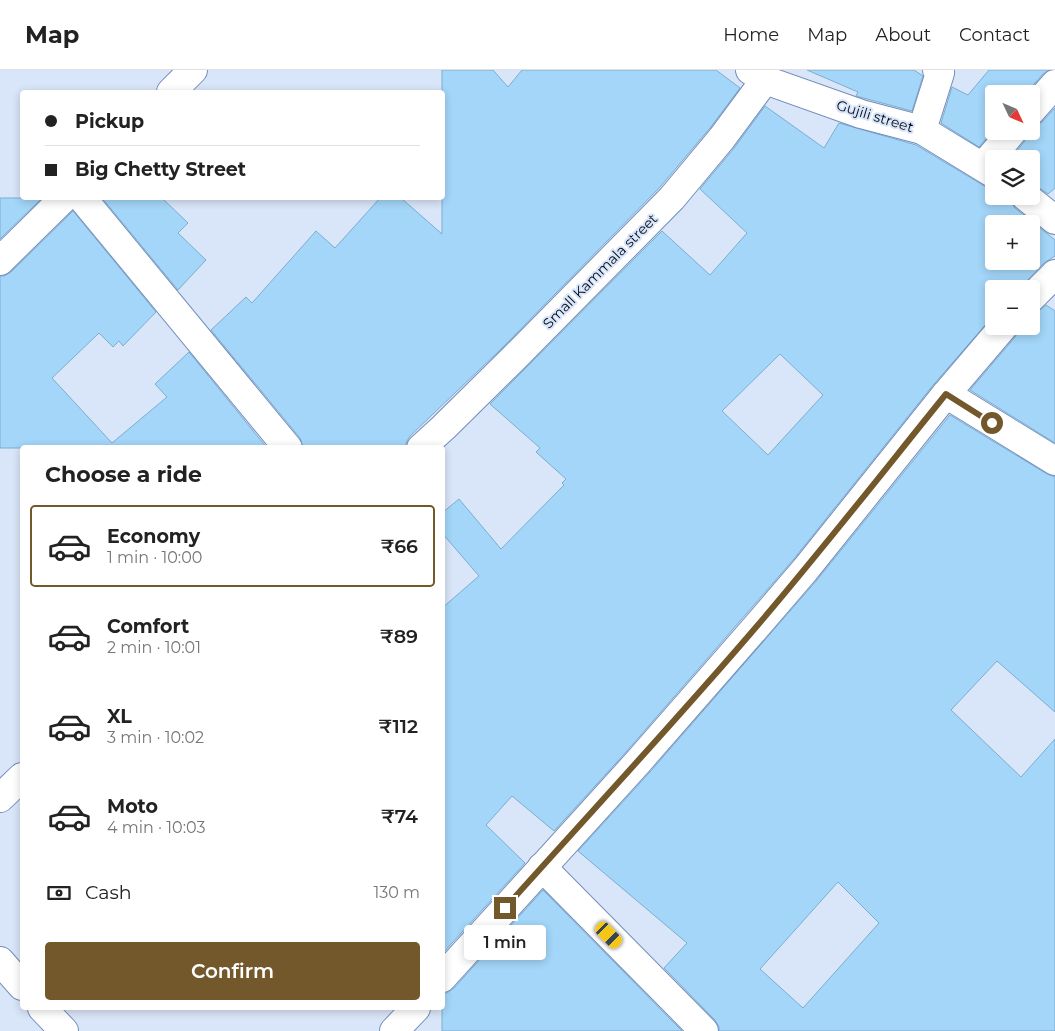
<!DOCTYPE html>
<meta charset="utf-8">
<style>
body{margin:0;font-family:Montserrat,sans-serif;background:#f2f2f2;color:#222;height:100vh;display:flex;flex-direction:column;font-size:19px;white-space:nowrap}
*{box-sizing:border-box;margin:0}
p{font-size:16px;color:#767676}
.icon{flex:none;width:28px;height:28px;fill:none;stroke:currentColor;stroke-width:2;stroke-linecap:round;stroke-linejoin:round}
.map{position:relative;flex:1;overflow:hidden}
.side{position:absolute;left:20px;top:375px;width:425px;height:565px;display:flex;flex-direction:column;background:#fff;border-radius:5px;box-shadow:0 2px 8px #0003}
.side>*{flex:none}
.guide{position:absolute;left:20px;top:20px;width:425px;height:110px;border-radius:5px;box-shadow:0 2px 8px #0003;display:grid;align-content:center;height:110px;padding:0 25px;background:#fff}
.needle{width:32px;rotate:134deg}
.fabs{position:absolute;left:985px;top:15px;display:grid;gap:10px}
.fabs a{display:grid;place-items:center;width:55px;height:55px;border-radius:5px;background:#fff;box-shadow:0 2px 8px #0003;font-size:25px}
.end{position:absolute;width:22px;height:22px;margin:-11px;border:6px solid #72582a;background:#fff;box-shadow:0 0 0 2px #fff}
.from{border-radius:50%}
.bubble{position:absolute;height:35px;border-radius:5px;background:#fff;box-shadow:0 2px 8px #0003;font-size:16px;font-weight:600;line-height:35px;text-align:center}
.car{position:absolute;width:15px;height:30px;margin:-15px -8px;border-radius:6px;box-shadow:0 0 4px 1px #0007;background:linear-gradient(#f5c518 24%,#345 0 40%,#f5c518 0 76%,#345 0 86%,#f5c518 0)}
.guide b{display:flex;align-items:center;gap:18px;height:48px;font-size:19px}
.guide b+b{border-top:1px solid #e0e0e0}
.guide i{width:12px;height:12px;background:#222}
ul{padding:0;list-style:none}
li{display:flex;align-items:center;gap:15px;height:82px;margin:0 10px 8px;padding:0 15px;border:2px solid transparent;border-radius:5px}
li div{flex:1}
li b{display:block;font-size:19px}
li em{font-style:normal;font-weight:600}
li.active{border-color:#72582a}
li>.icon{width:45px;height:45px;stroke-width:1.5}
h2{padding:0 25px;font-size:22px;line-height:60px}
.pay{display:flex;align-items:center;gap:12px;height:55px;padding:0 25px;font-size:19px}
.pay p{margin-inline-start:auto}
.cta{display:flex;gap:10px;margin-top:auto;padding:10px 25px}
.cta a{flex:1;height:58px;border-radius:5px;background:#72582a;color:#fff;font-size:20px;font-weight:600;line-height:58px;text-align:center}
header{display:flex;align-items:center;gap:30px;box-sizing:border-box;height:70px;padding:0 25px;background:#fff;border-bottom:1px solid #e0e0e0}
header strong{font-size:24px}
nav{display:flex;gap:28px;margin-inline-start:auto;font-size:18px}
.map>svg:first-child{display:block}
.building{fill:#a3d6f9;stroke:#7cadcf;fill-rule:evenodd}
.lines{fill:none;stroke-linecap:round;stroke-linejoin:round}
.minor-casing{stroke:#738eba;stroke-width:30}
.tertiary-casing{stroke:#738eba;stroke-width:30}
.minor{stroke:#fff;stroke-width:28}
.tertiary{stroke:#fff;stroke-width:28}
.route{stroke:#72582a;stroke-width:6}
.labels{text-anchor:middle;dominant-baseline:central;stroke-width:4;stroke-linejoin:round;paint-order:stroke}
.street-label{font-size:14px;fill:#030b1a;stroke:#d9e5f8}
</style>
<header>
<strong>Map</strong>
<nav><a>Home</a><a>Map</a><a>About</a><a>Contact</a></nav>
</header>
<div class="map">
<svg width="1055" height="961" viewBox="0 0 1055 961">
<rect width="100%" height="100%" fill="#d9e5f8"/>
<!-- building -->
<g class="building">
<path d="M442 0H493L508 17 522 0H716L740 18 710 58 660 117 502 278 410 366 406 373V378H303L300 368 211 260 246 227 252 233 316 161 335 178 380 128H401L442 164Z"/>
<path d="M807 0H914L923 6 912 41 856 26 858 22Z"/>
<path d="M989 0H1049L1043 4 1025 24H994V59L979 77 941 53 952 17 968 25Z"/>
<path d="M765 36 824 78 839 53 916 75 986 117 994 120V126H1010L1011 132 1015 138 1055 170V186L1044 193 1019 219H994V245L934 314 793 490 626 682 554 761 512 726 486 755 525 793 442 884V538L479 506 442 463V443L459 429 501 479 564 415 562 413 566 409 536 382 540 378 490 334 662 161 710 205 747 163 700 119 735 77ZM994 154H1031V191H994ZM780 284 823 325 768 385 722 341Z"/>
<path d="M1055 38V118L1048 124 1031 112V89H1010L1025 71 1028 61H1031V56H1036L1042 52Z"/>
<path d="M0 128H42L0 169Z"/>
<path d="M102 128H162L188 153 178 163 206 190 178 220Z"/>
<path d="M73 141 156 242 123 276 119 271 113 277 99 263 52 308 112 373 167 327 155 314 189 282 267 378H0V206H4L11 202Z"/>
<path d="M1046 235 1055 241V373L970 320 1016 266 1019 256H1031V243H1036Z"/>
<path d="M950 345 1047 404 1055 407V642L997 591 951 640 1021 707 1055 669V961H719V957L715 950 664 898 687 873 578 781 650 702 817 510ZM838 812 879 853 803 938 760 899Z"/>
<path d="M543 820 682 961H442V923H447L454 918Z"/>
</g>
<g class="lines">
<defs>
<g id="minor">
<path d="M750 0 765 10 861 44 922 60 994 104"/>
<path d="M171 22 193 0"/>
<path d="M1031 41 1055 14"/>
<path d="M922 60 940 3 937 0"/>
<path d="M983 96 1013 61"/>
<path d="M1025 126 1055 150"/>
<path d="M82 128 288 378"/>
<path d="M0 191 64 128"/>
<path d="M1031 228 1055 204"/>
<path d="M946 324 1055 391"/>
<path d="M421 378 444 357 513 289 672 128 722 68 765 10"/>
<path d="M0 728 22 707"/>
<path d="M542 797 704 961"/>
<path d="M442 908 638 692 756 557 805 500 946 324 1004 256"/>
<path d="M394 961 416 938"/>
</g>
<g id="tertiary">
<path d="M0 891 22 916"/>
<path d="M42 938 64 961"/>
</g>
</defs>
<!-- minor casing -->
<use href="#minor" class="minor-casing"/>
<!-- tertiary casing -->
<use href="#tertiary" class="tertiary-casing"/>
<!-- minor -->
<use href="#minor" class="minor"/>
<!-- tertiary -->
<use href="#tertiary" class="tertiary"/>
</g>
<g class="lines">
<!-- route -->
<path class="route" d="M505 838C589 744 675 652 757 556 822 480 883 402 946 324L992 353"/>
</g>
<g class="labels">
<!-- street labels -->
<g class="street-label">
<text transform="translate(875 46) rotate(17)">Gujili street</text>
<text transform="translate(600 201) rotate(-45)">Small Kammala street</text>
</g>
</g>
</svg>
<div class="fabs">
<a><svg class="needle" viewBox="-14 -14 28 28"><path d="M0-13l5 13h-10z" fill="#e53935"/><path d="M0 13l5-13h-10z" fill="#767676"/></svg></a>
<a><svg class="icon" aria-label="layers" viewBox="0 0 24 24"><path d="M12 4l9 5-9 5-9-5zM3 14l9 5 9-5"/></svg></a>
<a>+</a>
<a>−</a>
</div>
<i class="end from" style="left:992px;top:353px"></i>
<i class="end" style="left:505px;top:838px"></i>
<div class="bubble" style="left:464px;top:855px;width:82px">1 min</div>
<i class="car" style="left:609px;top:865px;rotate:135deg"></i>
<div class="guide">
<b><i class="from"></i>Pickup</b>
<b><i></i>Big Chetty Street</b>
</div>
<section class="side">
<h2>Choose a ride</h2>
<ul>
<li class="active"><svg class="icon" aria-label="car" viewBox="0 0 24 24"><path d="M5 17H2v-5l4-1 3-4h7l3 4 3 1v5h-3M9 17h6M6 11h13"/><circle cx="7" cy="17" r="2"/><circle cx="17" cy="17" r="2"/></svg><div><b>Economy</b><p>1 min · 10:00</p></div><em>₹66</em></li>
<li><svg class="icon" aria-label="car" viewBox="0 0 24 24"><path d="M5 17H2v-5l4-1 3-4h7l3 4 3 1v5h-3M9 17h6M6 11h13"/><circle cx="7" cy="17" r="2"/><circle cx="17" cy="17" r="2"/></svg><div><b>Comfort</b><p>2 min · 10:01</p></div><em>₹89</em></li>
<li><svg class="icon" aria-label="car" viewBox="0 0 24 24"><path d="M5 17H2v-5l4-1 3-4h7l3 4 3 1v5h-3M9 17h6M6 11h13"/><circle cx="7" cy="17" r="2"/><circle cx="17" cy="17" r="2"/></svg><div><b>XL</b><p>3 min · 10:02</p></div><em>₹112</em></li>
<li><svg class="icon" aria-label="car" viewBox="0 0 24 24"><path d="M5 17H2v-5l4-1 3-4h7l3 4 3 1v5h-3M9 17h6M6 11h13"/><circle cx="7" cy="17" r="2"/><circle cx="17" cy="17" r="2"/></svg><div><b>Moto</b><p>4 min · 10:03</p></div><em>₹74</em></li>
</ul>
<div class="pay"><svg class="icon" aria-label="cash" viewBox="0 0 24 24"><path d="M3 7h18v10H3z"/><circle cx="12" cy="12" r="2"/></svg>Cash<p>130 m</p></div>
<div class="cta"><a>Confirm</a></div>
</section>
</div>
